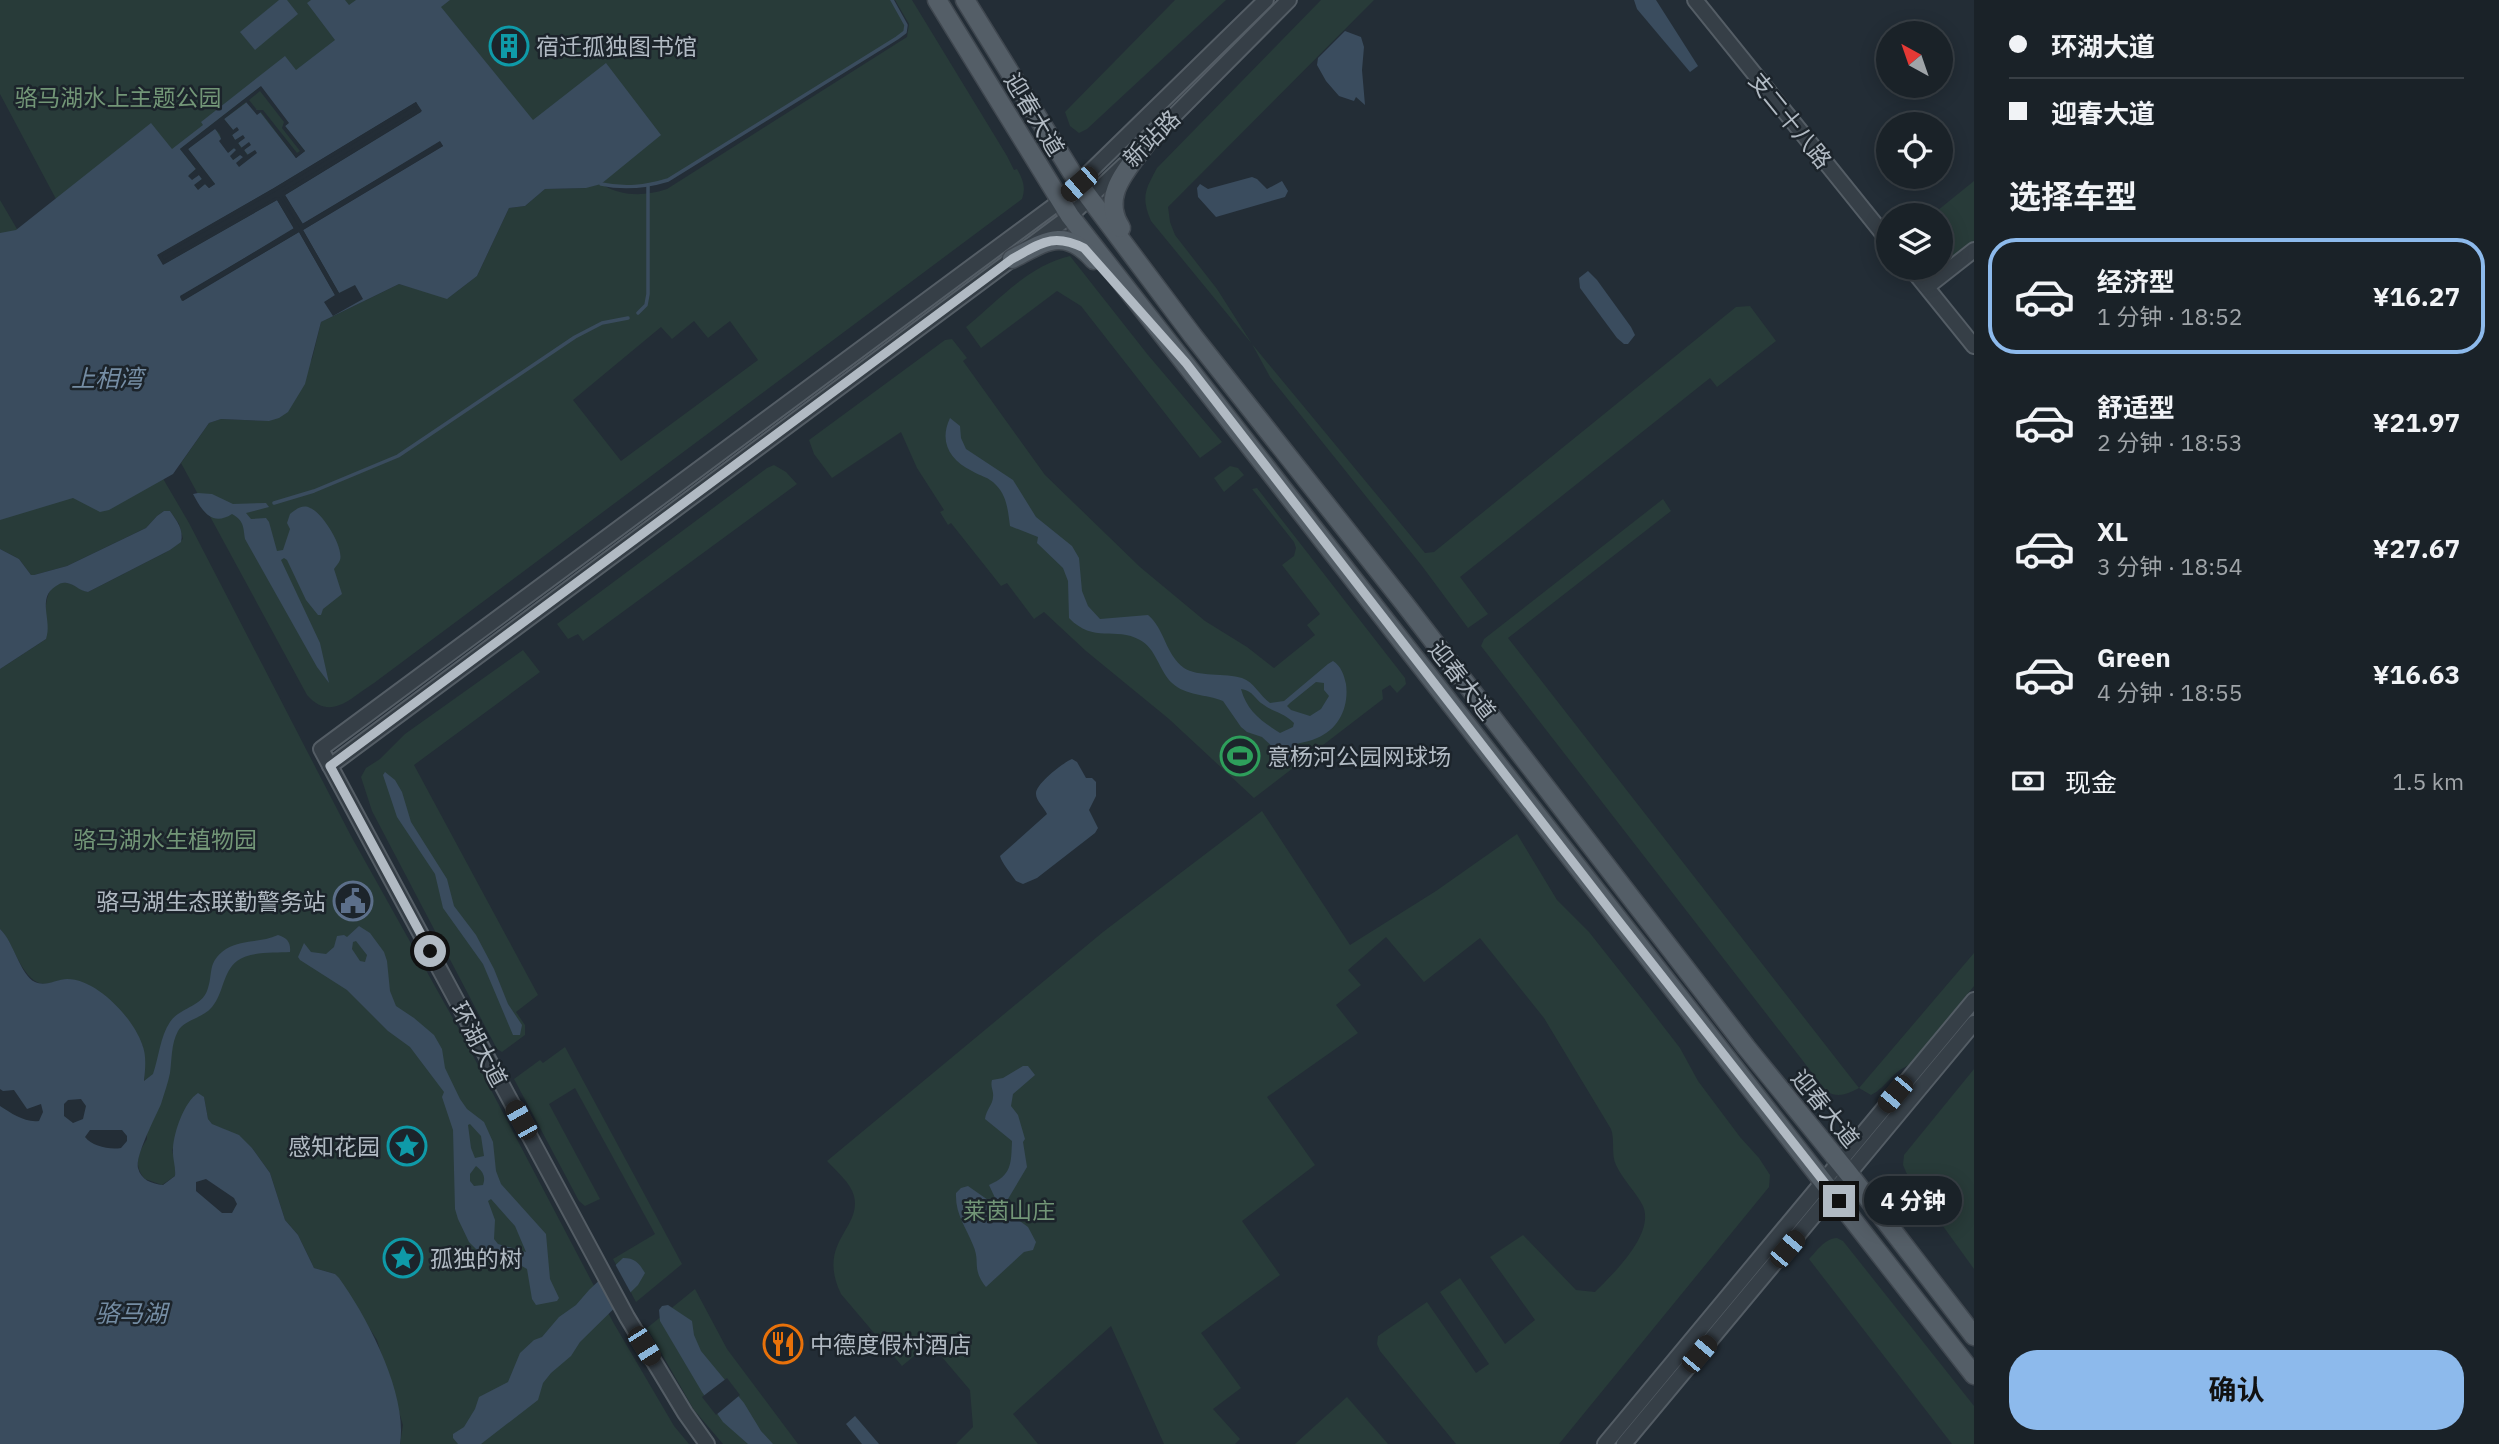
<!DOCTYPE html>
<html lang="zh">
<meta charset="utf-8">
<style>
body{margin:0;font-family:"IBM Plex Sans","Noto Sans SC",sans-serif;background:#232a30;color:#f1f3f6;height:100vh;display:flex;flex-direction:column;font-size:26px;white-space:nowrap}
*{box-sizing:border-box;margin:0}
p{font-size:23px;color:#9fa4a8}
.icon{flex:none;width:38px;height:38px;fill:none;stroke:currentColor;stroke-width:2;stroke-linecap:round;stroke-linejoin:round}
.map{position:relative;flex:1;overflow:hidden}
.panel{display:flex;flex-direction:column;background:#1a2228;width:525px}
.panel>*{flex:none}
.top-card{display:grid;align-content:center;height:154px;padding:0 35px;background:#1a2228}
.needle{width:46px;rotate:320deg}
.buttons{position:absolute;left:1876px;top:21px;display:grid;gap:14px}
.buttons a{display:grid;place-items:center;width:77px;height:77px;border-radius:50%;background:#1a2228;box-shadow:0 4px 18px #0003,0 0 0 2px #383f45;font-size:35px}
.end{position:absolute;width:32px;height:32px;margin:-16px;border:9px solid #b1bac3;background:#111;box-shadow:0 0 0 4px #111}
.from{border-radius:50%}
.bubble{position:absolute;height:49px;border-radius:24px;background:#1a2228;box-shadow:0 4px 18px #0003,0 0 0 2px #383f45;font-size:23px;font-weight:700;line-height:49px;text-align:center}
.car{position:absolute;width:21px;height:42px;margin:-21px -10px;border-radius:9px;box-shadow:0 0 5px 2px #0007;background:linear-gradient(#222 24%,#8ab4d8 0 40%,#222 0 76%,#8ab4d8 0 86%,#222 0)}
.top-card b{display:flex;align-items:center;gap:24px;height:66px;font-size:26px}
.top-card b+b{border-top:2px solid #383f45}
.top-card i{width:18px;height:18px;background:#f1f3f6}
ul{padding:0;list-style:none}
li{display:flex;align-items:center;gap:21px;height:116px;margin:0 14px 10px;padding:0 21px;border:4px solid transparent;border-radius:28px}
li div{flex:1}
li b{display:block;font-size:26px}
li em{font-style:normal;font-weight:700}
li.selected{border-color:#8dbaec}
li>.icon{width:63px;height:63px;stroke-width:1.5}
h2{padding:0 35px;font-size:32px;line-height:84px}
.pay{display:flex;align-items:center;gap:18px;height:77px;padding:0 35px;font-size:26px}
.pay p{margin-inline-start:auto}
.button{display:flex;gap:14px;margin-top:auto;padding:14px 35px}
.button a{flex:1;height:80px;border-radius:28px;background:#8dbaec;color:#111;font-size:28px;font-weight:700;line-height:80px;text-align:center}
main{display:flex;flex:1;min-height:0}
.map>svg:first-child{display:block}
.green{fill:#283b39;fill-rule:evenodd}
.water{fill:#3a4c5e;fill-rule:evenodd}
.pier{fill:#232d36;fill-rule:evenodd}
.lines{fill:none;stroke-linecap:round;stroke-linejoin:round}
.stream{stroke:#3a4c5e;stroke-width:3.5}
.minor-casing{stroke:#545d65;stroke-width:18}
.major-casing{stroke:#404850;stroke-width:21}
.minor{stroke:#363f47;stroke-width:14}
.major{stroke:#545e67;stroke-width:18}
.route{stroke:#b1bac3;stroke-width:9}
.labels{text-anchor:middle;dominant-baseline:central;stroke-width:5;stroke-linejoin:round;paint-order:stroke}
.poi-label{font-size:23px;fill:#b1bac3;stroke:#1c242b;text-anchor:start}
.park-label{font-size:23px;fill:#729677;stroke:#1c242b}
.street-label{font-size:23px;fill:#b1bac3;stroke:#1c242b}
.water-label{font-size:24px;font-style:italic;fill:#758da4;stroke:#1c242b}
</style>
<main>
<div class="map">
<svg width="1974" height="1444" viewBox="0 0 1974 1444">
<rect width="100%" height="100%" fill="#232d36"/>
<!-- green -->
<g class="green">
<path d="M0 0H892L906 25 905 32 897 38 668 180C646 187 626 187 603 185 623 197 646 196 667 189L907 37 909 24 895 0H912L1007 156 1014 170 1017 169C1023 180 1026 187 1022 199L374 683C350 698 331 722 307 695L181 463 209 423 221 419 269 421 312 359 321 322 399 284 448 298 477 276 509 208 525 206 545 189 586 188 452 21 305 151 198 190 56 199 0 94ZM694 321 708 338 730 321 758 360 621 461 573 400 661 327 672 339Z"/>
<path d="M1175 0H1226L1087 129 1079 133 1070 126 1065 112Z"/>
<path d="M1321 0H1374L1168 207 1170 222 1175 235 1217 289 1252 344 1425 553 1434 552 1736 307 1750 306 1776 341 1717 387 1710 378 1460 577 1488 614 1468 628 1422 566 1270 377 1252 344 1151 221C1141 197 1145 190 1157 168Z"/>
<path d="M1974 181V241L1941 267V215H1932Z"/>
<path d="M0 200 189 523 351 836 460 1031 613 1322 674 1426 689 1444H400L403 1425 377 1340 335 1274 314 1268 298 1235 285 1220 270 1173 252 1148 224 1129 212 1125 208 1119 204 1098 172 1150 176 1167 175 1176 162 1185 145 1179C133 1166 138 1153 147 1139L143 1046 67 979C60 980 52 983 45 984 23 984 14 944 0 929V669L46 639C46 623 40 578 67 583 75 584 80 590 88 592L170 550 183 539 179 524 170 511H164L157 516 146 528 67 566 34 575H31L19 559 0 549Z"/>
<path d="M1070 256 1148 355 1222 442 1200 458 1081 306 1057 291 981 348 966 327C998 301 1029 265 1070 256Z"/>
<path d="M952 339 967 358 963 361 1045 475 1140 567 1205 621 1247 647 1274 668 1315 635 1307 625 1320 614 1282 565 1294 556 1296 548 1294 542 1252 489 1257 488 1405 678 1406 684 1397 693 1390 685 1382 690 1383 699 1254 798 1169 719 1086 651 1044 612 1034 619 1007 583 1001 586 951 523 948 525 940 512 944 510 917 468 901 432 832 478 814 454 809 440 945 340Z"/>
<path d="M774 465 786 472 797 484 583 641 578 634 568 639 557 624 767 468Z"/>
<path d="M1230 466 1238 468 1244 475 1224 492 1214 478Z"/>
<path d="M1663 499 1671 511 1508 638 1859 1088 1974 953V986L1910 1065C1893 1070 1886 1088 1871 1095L1859 1088C1847 1094 1839 1098 1827 1092L1481 646 1484 639Z"/>
<path d="M523 650 540 672 414 765 538 995 516 1012 525 1025V1035L502 1052 497 1049 372 811 361 777 366 768 380 759 405 734Z"/>
<path d="M1262 811 1350 945 1436 891 1517 834 1557 900 1589 932 1646 1004 1680 1048 1698 1081 1740 1137 1759 1158 1770 1175 1769 1187 1559 1444H1456L1380 1351 1377 1344 1378 1336 1427 1302 1476 1373 1489 1364 1440 1292 1460 1278 1505 1344 1535 1320 1490 1257 1523 1235 1576 1290 1595 1292C1613 1274 1655 1234 1643 1206 1636 1192 1623 1180 1616 1165 1611 1155 1615 1140 1611 1129L1544 1018 1480 938 1424 982 1386 937 1348 970 1361 985 1336 1005 1358 1033 1267 1097 1315 1165 1242 1221 1280 1275 1201 1333 1241 1388 1213 1409 1240 1439 1235 1444H1164L1111 1326 1013 1414 1038 1444H956L973 1427 970 1390 930 1343 902 1366 841 1294C816 1242 862 1229 854 1196 851 1183 836 1171 827 1161L1103 932Z"/>
<path d="M565 1047 682 1264 636 1302 613 1259 655 1234 575 1088 549 1104 600 1199 585 1206 579 1201 514 1079 540 1060 543 1063Z"/>
<path d="M1974 1069V1269L1909 1179 1903 1165 1904 1155Z"/>
<path d="M1837 1238 1843 1241 1974 1406V1444H1952L1809 1259C1817 1251 1824 1239 1837 1238Z"/>
<path d="M695 1289 727 1349 798 1444H723L694 1410 647 1328Z"/>
<path d="M1347 1397 1388 1444H1295Z"/>
</g>
<!-- water -->
<g class="water">
<path d="M279 0H287L298 14 255 50 240 32Z"/>
<path d="M311 0H345L349 5 356 0H450L441 7 533 120 606 63 661 135 601 184 586 188 545 189 525 206 509 208 477 276 447 299 399 284 321 322 305 384 288 412 279 418 269 421 221 419 209 423 173 474 109 510 100 512 73 498 0 520V233L16 230 151 123 172 149 203 125 201 122 285 56 296 70 335 40 307 3ZM260 87 288 123 285 126 305 151 296 158 260 112 247 102 224 119 233 130H238L232 135 235 140 244 138 238 143 242 148 250 145 244 150 248 155 243 157 241 154 233 160 237 150 234 148 229 152 215 128 188 149 215 184 209 188 205 184 198 189 195 185 202 179 199 175H189L196 169 180 149ZM416 102 421 112 285 195 302 224 440 142 443 146 303 230 339 293 335 295 299 232 183 301 180 296 294 229 277 200 164 264 158 255 274 188Z"/>
<path d="M1634 0H1656L1698 66 1690 72 1637 9Z"/>
<path d="M1345 31 1361 37 1364 47 1362 70 1365 105 1356 97 1354 101 1339 96 1326 81 1317 65 1318 58Z"/>
<path d="M1252 177 1257 179 1267 189 1282 181 1288 191 1285 197 1216 217 1198 197 1197 188 1200 184 1208 189Z"/>
<path d="M1588 271 1597 280 1631 327 1635 335 1628 344H1624L1617 338 1580 288 1579 278Z"/>
<path d="M950 418 960 426 961 438 966 449 1013 480 1036 517 1072 546 1079 558 1082 591 1088 606 1100 619 1148 615C1165 629 1165 654 1184 668 1197 677 1226 673 1242 678 1254 682 1260 696 1270 703L1284 701 1328 664 1333 661C1341 666 1344 675 1346 684 1349 707 1339 729 1317 738 1311 741 1303 742 1296 744L1288 761 1262 737 1247 732 1241 727 1223 701C1206 694 1186 696 1172 683 1159 671 1156 648 1140 640 1115 626 1094 644 1069 618L1068 581 1063 568 1037 543 1038 537 1010 526C1008 511 1007 496 996 485 989 477 980 476 972 471 949 460 939 441 950 418ZM1316 682 1324 683V690L1329 696 1321 709 1310 716 1291 710 1287 706 1290 703ZM1241 689C1254 691 1254 699 1264 705 1275 713 1283 712 1294 723L1293 727 1280 733C1261 721 1247 711 1241 689Z"/>
<path d="M198 493 212 494 233 504 266 503 269 507 246 513 251 519 266 518 269 522 277 551 283 550 290 529 287 523 290 514C296 509 303 504 310 508 322 512 344 547 340 560 339 563 336 566 334 569L342 594 323 609 321 615H318L306 600 287 560 284 558 281 560 320 643 329 683 317 667 245 539C243 526 244 521 232 514 212 527 202 511 193 494Z"/>
<path d="M164 511H170C177 521 184 530 181 542L170 550 88 592C79 591 75 584 67 583 63 582 60 583 56 586 36 598 53 621 46 639L0 669V549L19 559 31 575H34L67 566 146 528 157 516Z"/>
<path d="M1072 759 1077 762 1086 778H1092L1096 782V796L1089 810 1098 828 1095 833 1037 878 1023 884 1016 881C1012 875 1001 862 1000 856L1047 814C1044 807 1036 801 1036 794 1035 784 1064 762 1072 759Z"/>
<path d="M385 772 395 780 402 792 411 822 447 879 454 906 476 935 494 969 508 1004 522 1025 520 1035H513L483 964 443 908 435 874 397 817 383 775Z"/>
<path d="M359 926 370 933 384 952 387 961 390 991 396 1006 414 1018 434 1035 442 1049 445 1068 460 1099 467 1109 484 1122 493 1142 496 1171 501 1184 546 1234 550 1279 559 1298 557 1301 536 1305 532 1299 527 1269 520 1265 488 1261 469 1242 458 1219 455 1209 453 1130 442 1097 444 1092 410 1047 388 1031 347 990 300 960 298 957 304 943 311 952 326 954 334 947 337 936 344 935 347 937ZM356 941 367 955 365 962 360 961 352 949 353 942ZM470 1124 481 1136 484 1156 475 1158 471 1148 468 1125ZM476 1166C483 1171 486 1177 483 1185L474 1186 470 1181V1174ZM491 1199 515 1226 526 1252 498 1244 494 1239 495 1220 488 1201Z"/>
<path d="M0 929C14 942 20 975 35 982 46 987 57 979 67 979 97 979 133 1018 142 1044 147 1056 145 1070 144 1081L153 1074C159 1057 160 1037 170 1022 179 1008 201 1007 207 991 214 973 206 963 226 949 243 939 261 943 278 935 287 938 291 942 290 952 275 953 250 951 237 961 222 973 224 993 212 1007 203 1018 184 1020 178 1031 171 1044 172 1059 170 1073 168 1083 164 1094 161 1104 155 1118 135 1156 138 1168 141 1180 152 1184 163 1185L175 1176C176 1166 172 1158 173 1148 174 1132 184 1102 198 1093L204 1097 208 1119 212 1124 239 1135 252 1148 270 1173 285 1220 298 1235 314 1268 335 1274 339 1278C368 1318 408 1395 400 1444H0V1106C11 1113 25 1123 39 1121L43 1112 41 1104 27 1109 14 1090 3 1091 0 1089ZM81 1099 86 1106 83 1119 73 1123 64 1116V1104L68 1100ZM90 1130H122L127 1136V1141L121 1148C109 1150 92 1146 85 1137ZM206 1179 234 1198 237 1204 232 1213H222L196 1191V1182Z"/>
<path d="M1023 1066H1028L1035 1075 1013 1094 1011 1106 1018 1115 1025 1139 1023 1142 1027 1167 1008 1199 1006 1211 1028 1227 1036 1242 1033 1250 1024 1252 986 1287C971 1268 981 1263 973 1245 966 1227 955 1214 956 1193L961 1188 968 1186 988 1200H996L989 1185C1012 1175 1011 1164 1012 1141L985 1119C986 1110 993 1104 993 1097 994 1091 990 1087 992 1080L1003 1078Z"/>
<path d="M623 1258C635 1258 639 1263 645 1273L638 1285 580 1342 571 1356 551 1373 543 1383 538 1400 481 1444H458L453 1438V1434L464 1427 475 1409 479 1397 508 1382 520 1353 534 1340 542 1337 559 1317 576 1305 589 1290Z"/>
<path d="M668 1305 692 1321 694 1335 701 1351 744 1403 761 1431 773 1444H748L723 1422 702 1392 660 1321 659 1310 662 1306Z"/>
<path d="M855 1416 879 1444H862L846 1424Z"/>
</g>
<!-- pier -->
<g class="pier">
<path d="M261 86 289 123 285 126 305 151 296 158 261 112 257 115 246 102 224 119 233 130 237 127 239 130 232 135 235 140 243 135 245 138 238 143 241 148 249 142 251 145 244 150 247 155 255 150 257 153 239 167 236 163 243 157 240 155 233 160 230 156 236 150 234 148 228 153 219 141 221 139 220 134 215 129 188 149 215 184 209 188 205 184 198 190 194 185 202 179 199 175 192 180 188 176 196 169 180 149ZM260 91 284 122 282 128 300 151 297 153 263 110H257L249 100Z"/>
<path d="M416 102 422 111 285 195 303 224 440 141 443 146 303 230 339 293 355 285 363 299 333 316 324 302 335 295 299 232 182 301 180 297 294 228 277 200 163 265 157 255 274 188ZM415 106 417 110 282 192V196L300 228 280 198 276 197 164 260 162 256 276 191Z"/>
<path d="M615 1264 632 1295 616 1312 598 1279Z"/>
<path d="M727 1378 740 1395 716 1415 702 1397Z"/>
</g>
<g class="lines">
<!-- stream -->
<g class="stream">
<path d="M601 184C625 189 645 187 668 180L897 38 905 32 906 25 892 0"/>
<path d="M638 313 646 305 648 294V186"/>
<path d="M274 503 314 491 398 456 575 337 602 323 628 318"/>
</g>
<defs>
<g id="minor">
<path d="M1695 0 1888 240"/>
<path d="M1139 151 1289 0"/>
<path d="M1911 268 1974 346"/>
<path d="M1927 287 1974 250"/>
<path d="M330 766 1070 216 1124 165"/>
<path d="M707 1444 685 1413 627 1317 321 749 1059 202 1266 0"/>
<path d="M1605 1444 1974 1000"/>
<path d="M1624 1444 1974 1023"/>
</g>
<g id="major">
<path d="M937 0 1070 216 1974 1375"/>
<path d="M965 0 1079 184 1193 336 1404 603 1746 1047 1849 1174 1974 1336"/>
<path d="M1121 228C1100 196 1127 170 1146 144"/>
<path d="M1012 259C1045 242 1064 226 1094 260"/>
</g>
</defs>
<!-- minor casing -->
<use href="#minor" class="minor-casing"/>
<!-- major casing -->
<use href="#major" class="major-casing"/>
<!-- minor -->
<use href="#minor" class="minor"/>
<!-- major -->
<use href="#major" class="major"/>
</g>
<g class="lines">
<!-- route -->
<path class="route" d="M430 951 330 766 1012 259C1040 244 1052 232 1084 248L1186 363 1617 919 1839 1201"/>
</g>
<!-- icons -->
<defs>
<symbol id="building-ring" viewBox="-11 -11 22 22"><circle r="9.5" fill="#1c242b" stroke="#0f9aa8" stroke-width="1.5"/><path d="M-4-6H4V6H1V3H-1V6H-4ZM-2.5-4.3h1.7v1.8h-1.7ZM.8-4.3h1.7v1.8H.8ZM-2.5-1h1.7V.8h-1.7ZM.8-1h1.7V.8H.8Z" fill="#0f9aa8"/></symbol>
<symbol id="stadium-ring" viewBox="-11 -11 22 22"><circle r="9.5" fill="#1c242b" stroke="#2e9e5b" stroke-width="1.5"/><path d="M0-5a6.5 5 0 1 0 0 10a6.5 5 0 1 0 0-10ZM-3.5-1.8h7v3.6h-7Z" fill="#2e9e5b"/></symbol>
<symbol id="civic-ring" viewBox="-11 -11 22 22"><circle r="9.5" fill="#1c242b" stroke="#5c6f8a" stroke-width="1.5"/><path d="M-.6-6.5H3V-4.5H.6V-3L4-1V1h2V6H-6V1h2V-1L-.6-3ZM-1.2 2.5V6h2.4V2.5Z" fill="#5c6f8a"/></symbol>
<symbol id="sight-ring" viewBox="-11 -11 22 22"><circle r="9.5" fill="#1c242b" stroke="#0f9aa8" stroke-width="1.5"/><path d="M0-6L1.8-2.2L6-1.7L2.9 1.2L3.7 5.4L0 3.3L-3.7 5.4L-2.9 1.2L-6-1.7L-1.8-2.2Z" fill="#0f9aa8"/></symbol>
<symbol id="restaurant-ring" viewBox="-11 -11 22 22"><circle r="9.5" fill="#1c242b" stroke="#e8710a" stroke-width="1.5"/><path d="M-5-6h1v4h1v-4h1v4h1v-4h1v5L-1.5 .5V6h-2V.5L-5-1ZM5-6V6H3V1.5H1.5Q1.5-4 5-6Z" fill="#e8710a"/></symbol>
</defs>
<g fill-rule="evenodd">
<use href="#building-ring" x="487" y="24" width="44" height="44"/>
<use href="#stadium-ring" x="1218" y="734" width="44" height="44"/>
<use href="#civic-ring" x="331" y="879" width="44" height="44"/>
<use href="#sight-ring" x="385" y="1124" width="44" height="44"/>
<use href="#sight-ring" x="381" y="1236" width="44" height="44"/>
<use href="#restaurant-ring" x="761" y="1322" width="44" height="44"/>
</g>
<g class="labels">
<!-- poi labels -->
<g class="poi-label">
<text x="536" y="46">宿迁孤独图书馆</text>
<text x="1267" y="756">意杨河公园网球场</text>
<text x="326" y="901" text-anchor="end">骆马湖生态联勤警务站</text>
<text x="380" y="1146" text-anchor="end">感知花园</text>
<text x="430" y="1258">孤独的树</text>
<text x="810" y="1344">中德度假村酒店</text>
</g>
<!-- park labels -->
<g class="park-label">
<text x="118" y="97">骆马湖水上主题公园</text>
<text x="165" y="839">骆马湖水生植物园</text>
<text x="1009" y="1210">莱茵山庄</text>
</g>
<!-- street labels -->
<g class="street-label">
<text transform="translate(1035 114) rotate(59)">迎春大道</text>
<text transform="translate(1791 120) rotate(51)">支二十八路</text>
<text transform="translate(1151 138) rotate(-45)">新站路</text>
<text transform="translate(1463 680) rotate(52)">迎春大道</text>
<text transform="translate(480 1044) rotate(62)">环湖大道</text>
<text transform="translate(1826 1108) rotate(51)">迎春大道</text>
</g>
<!-- water labels -->
<g class="water-label">
<text x="107" y="378">上相湾</text>
<text x="131" y="1313">骆马湖</text>
</g>
</g>
</svg>
<div class="buttons">
<a><svg class="needle" viewBox="-14 -14 28 28"><path d="M0-13l5 13h-10z" fill="#e53935"/><path d="M0 13l5-13h-10z" fill="#9fa4a8"/></svg></a>
<a><svg class="icon" aria-label="locate" viewBox="0 0 24 24"><circle cx="12" cy="12" r="6"/><path d="M12 2v4M12 18v4M2 12h4M18 12h4"/></svg></a>
<a><svg class="icon" aria-label="layers" viewBox="0 0 24 24"><path d="M12 4l9 5-9 5-9-5zM3 14l9 5 9-5"/></svg></a>
</div>
<i class="end from" style="left:430px;top:951px"></i>
<i class="end" style="left:1839px;top:1201px"></i>
<div class="bubble" style="left:1864px;top:1176px;width:98px">4 分钟</div>
<i class="car" style="left:1079px;top:184px;rotate:229deg"></i>
<i class="car" style="left:1895px;top:1094px;rotate:220deg"></i>
<i class="car" style="left:521px;top:1120px;rotate:331deg"></i>
<i class="car" style="left:1787px;top:1249px;rotate:40deg"></i>
<i class="car" style="left:644px;top:1346px;rotate:148deg"></i>
<i class="car" style="left:1699px;top:1354px;rotate:40deg"></i>
</div>
<section class="panel">
<div class="top-card">
<b><i class="from"></i>环湖大道</b>
<b><i></i>迎春大道</b>
</div>
<h2>选择车型</h2>
<ul>
<li class="selected"><svg class="icon" aria-label="car" viewBox="0 0 24 24"><path d="M5 17H2v-5l4-1 3-4h7l3 4 3 1v5h-3M9 17h6M6 11h13"/><circle cx="7" cy="17" r="2"/><circle cx="17" cy="17" r="2"/></svg><div><b>经济型</b><p>1 分钟 · 18:52</p></div><em>¥16.27</em></li>
<li><svg class="icon" aria-label="car" viewBox="0 0 24 24"><path d="M5 17H2v-5l4-1 3-4h7l3 4 3 1v5h-3M9 17h6M6 11h13"/><circle cx="7" cy="17" r="2"/><circle cx="17" cy="17" r="2"/></svg><div><b>舒适型</b><p>2 分钟 · 18:53</p></div><em>¥21.97</em></li>
<li><svg class="icon" aria-label="car" viewBox="0 0 24 24"><path d="M5 17H2v-5l4-1 3-4h7l3 4 3 1v5h-3M9 17h6M6 11h13"/><circle cx="7" cy="17" r="2"/><circle cx="17" cy="17" r="2"/></svg><div><b>XL</b><p>3 分钟 · 18:54</p></div><em>¥27.67</em></li>
<li><svg class="icon" aria-label="car" viewBox="0 0 24 24"><path d="M5 17H2v-5l4-1 3-4h7l3 4 3 1v5h-3M9 17h6M6 11h13"/><circle cx="7" cy="17" r="2"/><circle cx="17" cy="17" r="2"/></svg><div><b>Green</b><p>4 分钟 · 18:55</p></div><em>¥16.63</em></li>
</ul>
<div class="pay"><svg class="icon" aria-label="cash" viewBox="0 0 24 24"><path d="M3 7h18v10H3z"/><circle cx="12" cy="12" r="2"/></svg>现金<p>1.5 km</p></div>
<div class="button"><a>确认</a></div>
</section>
</main>
